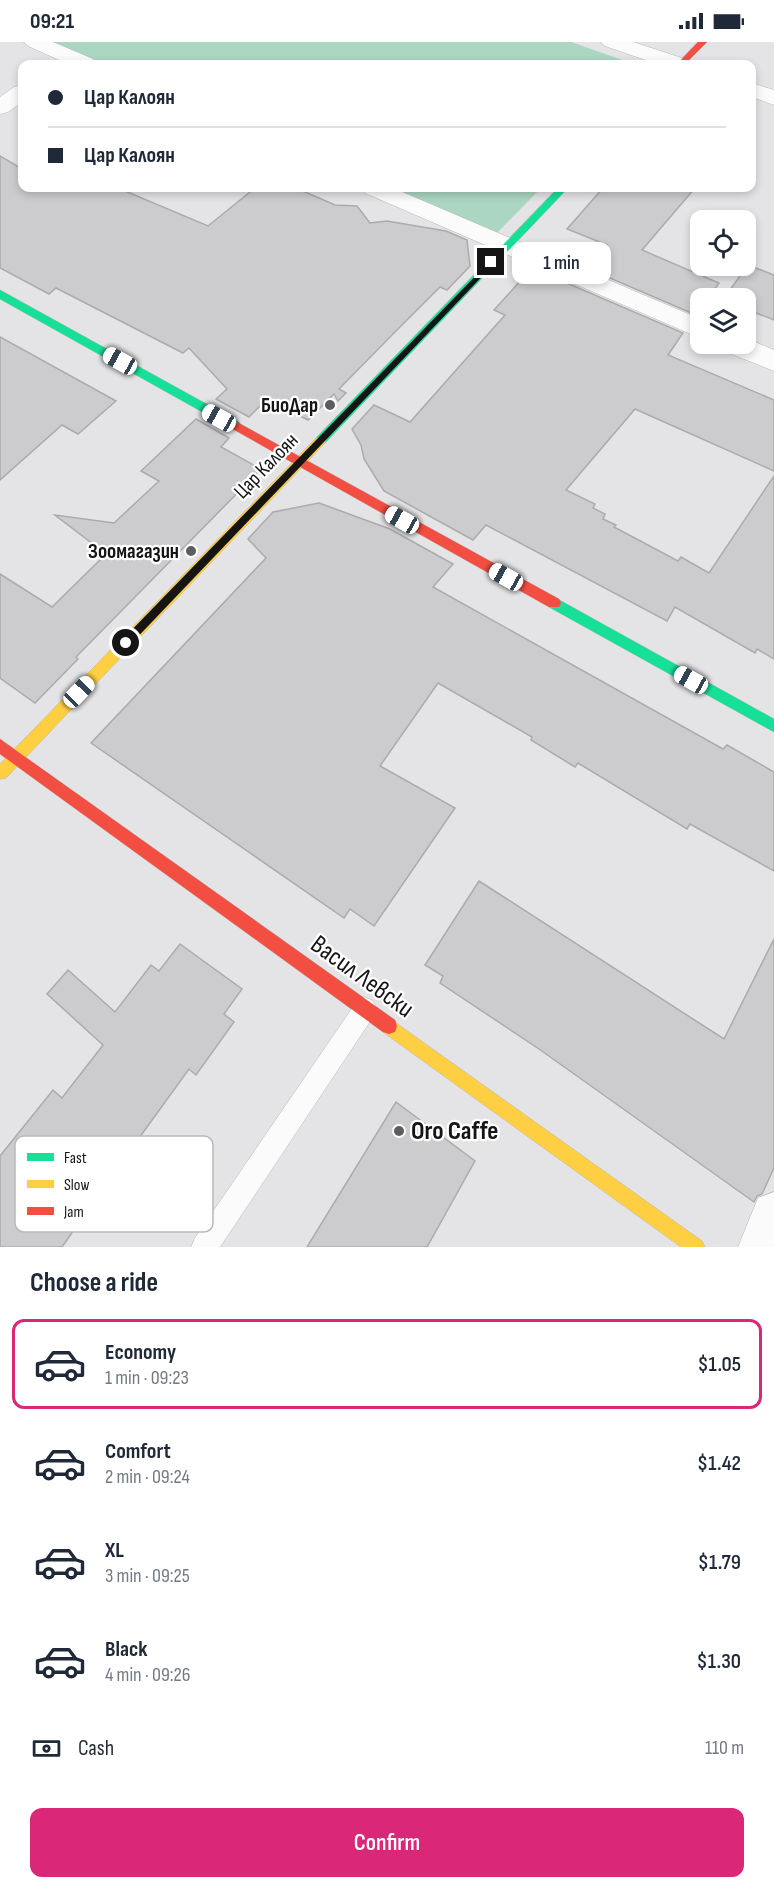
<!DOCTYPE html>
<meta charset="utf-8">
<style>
body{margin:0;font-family:"Sofia Sans Condensed",sans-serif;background:#f6f6f7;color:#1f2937;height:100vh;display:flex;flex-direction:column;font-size:22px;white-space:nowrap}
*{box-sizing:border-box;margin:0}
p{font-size:20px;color:#747a83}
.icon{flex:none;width:33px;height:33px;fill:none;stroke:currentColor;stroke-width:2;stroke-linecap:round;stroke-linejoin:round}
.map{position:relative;height:1205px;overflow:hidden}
.panel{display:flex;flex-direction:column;background:#fff;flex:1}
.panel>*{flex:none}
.top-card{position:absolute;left:18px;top:18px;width:738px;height:132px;border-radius:12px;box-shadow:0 3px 9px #0003;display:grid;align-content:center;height:132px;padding:0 30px;background:#fff}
.tools{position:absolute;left:690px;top:168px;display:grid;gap:12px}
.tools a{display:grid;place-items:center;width:66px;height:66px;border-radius:12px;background:#fff;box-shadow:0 3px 9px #0003;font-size:30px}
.end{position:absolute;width:27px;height:27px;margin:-14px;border:8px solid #151516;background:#fff;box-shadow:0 0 0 3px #fff}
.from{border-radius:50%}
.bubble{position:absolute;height:42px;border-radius:12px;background:#fff;box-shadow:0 3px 9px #0003;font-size:20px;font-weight:600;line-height:42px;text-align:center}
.car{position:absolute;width:18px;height:36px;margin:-18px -9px;border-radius:8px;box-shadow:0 0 4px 2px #0007;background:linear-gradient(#fff 24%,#345 0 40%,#fff 0 76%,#345 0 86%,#fff 0)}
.top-card b{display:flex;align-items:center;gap:21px;height:57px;font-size:22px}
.top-card b+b{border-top:2px solid #e0e1e3}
.top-card i{width:15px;height:15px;background:#1f2937}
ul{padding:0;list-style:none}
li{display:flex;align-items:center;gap:18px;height:90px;margin:0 12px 9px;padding:0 18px;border:3px solid transparent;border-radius:12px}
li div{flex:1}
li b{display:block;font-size:22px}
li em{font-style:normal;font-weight:600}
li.selected{border-color:#db2777}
li>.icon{width:54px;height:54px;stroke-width:1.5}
h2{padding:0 30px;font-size:27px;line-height:72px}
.pay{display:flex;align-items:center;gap:15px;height:66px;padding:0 30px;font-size:22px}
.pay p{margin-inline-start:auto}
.action{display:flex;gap:12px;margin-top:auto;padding:12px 30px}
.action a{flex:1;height:69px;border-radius:12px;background:#db2777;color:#fff;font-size:24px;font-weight:600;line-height:69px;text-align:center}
.status{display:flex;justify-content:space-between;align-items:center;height:42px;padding:0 30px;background:#fff;direction:ltr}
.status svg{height:16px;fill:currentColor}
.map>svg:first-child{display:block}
.green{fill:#abd7c2}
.building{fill:#ccccce;stroke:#ababad;stroke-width:1.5}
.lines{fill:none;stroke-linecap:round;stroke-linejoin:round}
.lane-casing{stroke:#b7b7b8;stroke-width:1}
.street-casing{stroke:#b7b7b8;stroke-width:1}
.fast-casing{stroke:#b7b7b8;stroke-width:1}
.slow-casing{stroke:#b7b7b8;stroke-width:1}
.jam-casing{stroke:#b7b7b8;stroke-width:1}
.lane{fill:#fbfbfb;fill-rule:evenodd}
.street{fill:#fbfbfb;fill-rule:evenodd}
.fast{fill:#16e098;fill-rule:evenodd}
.slow{fill:#ffcf43;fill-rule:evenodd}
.jam{fill:#f24e42;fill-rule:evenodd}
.route{fill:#151516}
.poi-dot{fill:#5d5d5f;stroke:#fff;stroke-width:2}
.labels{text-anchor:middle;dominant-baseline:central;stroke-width:4.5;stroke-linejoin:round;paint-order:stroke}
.poi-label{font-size:21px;font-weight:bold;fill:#151516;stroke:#fff;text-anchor:end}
.street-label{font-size:21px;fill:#151516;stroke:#fff}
.near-street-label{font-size:26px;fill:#151516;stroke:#fff}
.near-poi-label{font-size:26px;font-weight:bold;fill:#151516;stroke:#fff;text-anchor:start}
.key{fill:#fff;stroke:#b9b9b9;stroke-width:1.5}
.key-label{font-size:16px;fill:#151516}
</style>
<div class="status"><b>09:21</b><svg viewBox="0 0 49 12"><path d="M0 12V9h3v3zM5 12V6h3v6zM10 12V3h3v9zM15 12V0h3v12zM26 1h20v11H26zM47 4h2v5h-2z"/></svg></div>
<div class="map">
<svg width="774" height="1205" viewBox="0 0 774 1205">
<rect width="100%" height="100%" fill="#e4e4e6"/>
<!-- green -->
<g class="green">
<path d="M50 0H571L634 22H101Z"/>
<path d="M388 146H541L496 192Z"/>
</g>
<!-- building -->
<g class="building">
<path d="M0 114 22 127V146H118L208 184 255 146H296L335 163 357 164 370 181 387 179 446 189 467 198 470 224 447 248 440 245 392 293 339 347 346 351 338 359 334 352 308 378 267 357 249 375 216 357 227 347 189 306 183 311 56 246 49 252 0 226Z"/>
<path d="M603 146H695L642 208 719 241 708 256H700V267L696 273 547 209 550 205 604 214 607 203 567 187Z"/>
<path d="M748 223 774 233V278L746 267V256H724Z"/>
<path d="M532 226 683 291 668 313 774 358V429L635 367 566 448 595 462 593 466 605 472 603 477 616 483 614 485 678 519 681 515 709 531 774 434V617L757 607 755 611 675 565 667 579 486 483 473 498 384 449 364 417 361 403 352 387 374 363 410 380 505 273 494 268Z"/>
<path d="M0 295 116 359 78 392 62 383 0 438Z"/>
<path d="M196 377 229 396 221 405 261 427 76 615 78 617 35 661 0 636V532L52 565 106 512 55 473 114 481 159 439 141 429Z"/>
<path d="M319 461 390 487 453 522 433 545 723 707 727 703 774 730V829L690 782 687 787 578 721 575 725 531 698 532 695 438 641 380 724 455 766 374 884 350 867 344 876 91 701 266 516 248 497 273 470Z"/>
<path d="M479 839 724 997 774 897V1126L762 1152 757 1154 754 1160 539 1007 440 941 443 934 425 923Z"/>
<path d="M180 902 242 947 224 972 234 980 196 1033 189 1027 126 1114 135 1122 114 1151 105 1144 62 1205H0V1114L53 1048 62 1056 103 1003 47 952 68 928 115 970 151 923 159 929Z"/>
<path d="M396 1060 475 1119 427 1205H307Z"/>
</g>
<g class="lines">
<defs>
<path id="lane" d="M365 955 373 959 377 967 373 975 220 1205H191L195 1196 357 959Z"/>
<g id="street">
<path d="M24 0H53L93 17 96 22H68L28 4Z"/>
<path d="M601 0H633L685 17 688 22H657L605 4Z"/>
<path d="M752 41 774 48V63L752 55Z"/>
<path d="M22 43V60L8 70 0 72V55L14 45Z"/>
<path d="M361 146H393L700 277V296L365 151Z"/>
<path d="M746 296 774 308V329L724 309 720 302H746Z"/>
<path d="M774 1150V1205H738L758 1156Z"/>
</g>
<g id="fast">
<path d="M558 146H568L324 402H316L314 399 316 396Z"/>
<path d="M0 248 239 380 241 383 239 386H231L0 257Z"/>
<path d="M554 555 774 677V690L549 565 547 561 549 557Z"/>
</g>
<g id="slow">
<path d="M320 395 324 396 326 399 324 402 6 736 0 737V722L316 396Z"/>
<path d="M389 976 702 1199 705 1205H681L383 990 381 984 383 978Z"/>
</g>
<g id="jam">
<path d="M698 0H707L685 22H677Z"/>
<path d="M235 379 559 557 561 561 559 565H549L231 386 229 383Z"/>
<path d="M0 697 395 978 397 984 395 990 389 992 383 990 0 712Z"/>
</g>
</defs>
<!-- lane casing -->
<use href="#lane" class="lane-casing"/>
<!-- street casing -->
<use href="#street" class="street-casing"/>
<!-- fast casing -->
<use href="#fast" class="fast-casing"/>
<!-- slow casing -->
<use href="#slow" class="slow-casing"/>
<!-- jam casing -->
<use href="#jam" class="jam-casing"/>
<!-- lane -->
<use href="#lane" class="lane"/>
<!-- street -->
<use href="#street" class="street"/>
<!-- fast -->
<use href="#fast" class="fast"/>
<!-- slow -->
<use href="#slow" class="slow"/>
<!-- jam -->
<use href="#jam" class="jam"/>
</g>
<!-- route -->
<path class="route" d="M491 218 494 219V222L129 604H122V598Z"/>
<!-- markers -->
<g class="poi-dot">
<circle cx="330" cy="363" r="6"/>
<circle cx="191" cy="509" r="6"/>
<circle cx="399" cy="1089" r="6"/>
</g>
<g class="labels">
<!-- poi labels -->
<g class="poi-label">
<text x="318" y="363">БиоДар</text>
<text x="179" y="509">Зоомагазин</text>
</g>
<!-- street labels -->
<g class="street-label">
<text transform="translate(266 424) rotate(-46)">Цар Калоян</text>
</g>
<!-- near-street labels -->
<g class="near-street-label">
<text transform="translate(362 935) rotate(36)">Васил Левски</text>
</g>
<!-- near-poi labels -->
<g class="near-poi-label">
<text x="411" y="1089">Oro Caffe</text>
</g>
</g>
<!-- legend -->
<rect x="15" y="1094" width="198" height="96" rx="9" class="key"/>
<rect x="27" y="1111" width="27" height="8" fill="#16e098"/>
<rect x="27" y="1138" width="27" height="8" fill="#ffcf43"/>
<rect x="27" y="1165" width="27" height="8" fill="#f24e42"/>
<g class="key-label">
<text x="64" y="1121">Fast</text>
<text x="64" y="1148">Slow</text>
<text x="64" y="1175">Jam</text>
</g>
</svg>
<div class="tools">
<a><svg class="icon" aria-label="locate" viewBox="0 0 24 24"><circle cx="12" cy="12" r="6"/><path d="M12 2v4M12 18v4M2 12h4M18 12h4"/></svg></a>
<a><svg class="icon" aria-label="layers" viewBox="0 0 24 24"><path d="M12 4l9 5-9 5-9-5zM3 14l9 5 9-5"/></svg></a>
</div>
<i class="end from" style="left:126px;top:601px"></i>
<i class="end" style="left:491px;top:220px"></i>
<div class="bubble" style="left:512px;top:200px;width:99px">1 min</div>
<i class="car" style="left:120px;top:319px;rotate:299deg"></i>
<i class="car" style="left:219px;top:376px;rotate:299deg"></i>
<i class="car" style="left:402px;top:478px;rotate:299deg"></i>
<i class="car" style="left:506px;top:535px;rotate:299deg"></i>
<i class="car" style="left:691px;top:638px;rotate:299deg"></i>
<i class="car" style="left:79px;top:650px;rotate:44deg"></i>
<div class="top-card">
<b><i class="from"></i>Цар Калоян</b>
<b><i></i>Цар Калоян</b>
</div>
</div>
<section class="panel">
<h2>Choose a ride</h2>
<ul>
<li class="selected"><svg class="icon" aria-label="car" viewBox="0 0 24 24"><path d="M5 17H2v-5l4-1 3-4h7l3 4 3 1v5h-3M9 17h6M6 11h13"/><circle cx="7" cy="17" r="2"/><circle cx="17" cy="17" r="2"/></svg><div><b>Economy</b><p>1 min · 09:23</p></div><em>$1.05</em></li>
<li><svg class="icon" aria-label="car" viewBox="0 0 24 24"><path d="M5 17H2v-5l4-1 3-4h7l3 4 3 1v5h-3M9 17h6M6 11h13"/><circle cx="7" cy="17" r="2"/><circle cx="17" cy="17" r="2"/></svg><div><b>Comfort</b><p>2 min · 09:24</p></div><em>$1.42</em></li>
<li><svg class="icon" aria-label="car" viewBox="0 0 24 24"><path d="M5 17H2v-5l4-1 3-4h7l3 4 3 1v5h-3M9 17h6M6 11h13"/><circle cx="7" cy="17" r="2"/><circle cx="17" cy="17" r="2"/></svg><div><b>XL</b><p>3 min · 09:25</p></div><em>$1.79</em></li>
<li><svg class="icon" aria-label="car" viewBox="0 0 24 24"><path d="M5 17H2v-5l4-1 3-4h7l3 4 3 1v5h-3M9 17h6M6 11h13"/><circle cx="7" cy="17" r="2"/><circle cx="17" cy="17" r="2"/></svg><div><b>Black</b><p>4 min · 09:26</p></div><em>$1.30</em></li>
</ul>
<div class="pay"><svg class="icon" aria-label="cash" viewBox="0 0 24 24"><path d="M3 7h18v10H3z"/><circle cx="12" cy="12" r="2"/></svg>Cash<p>110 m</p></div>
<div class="action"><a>Confirm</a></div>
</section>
